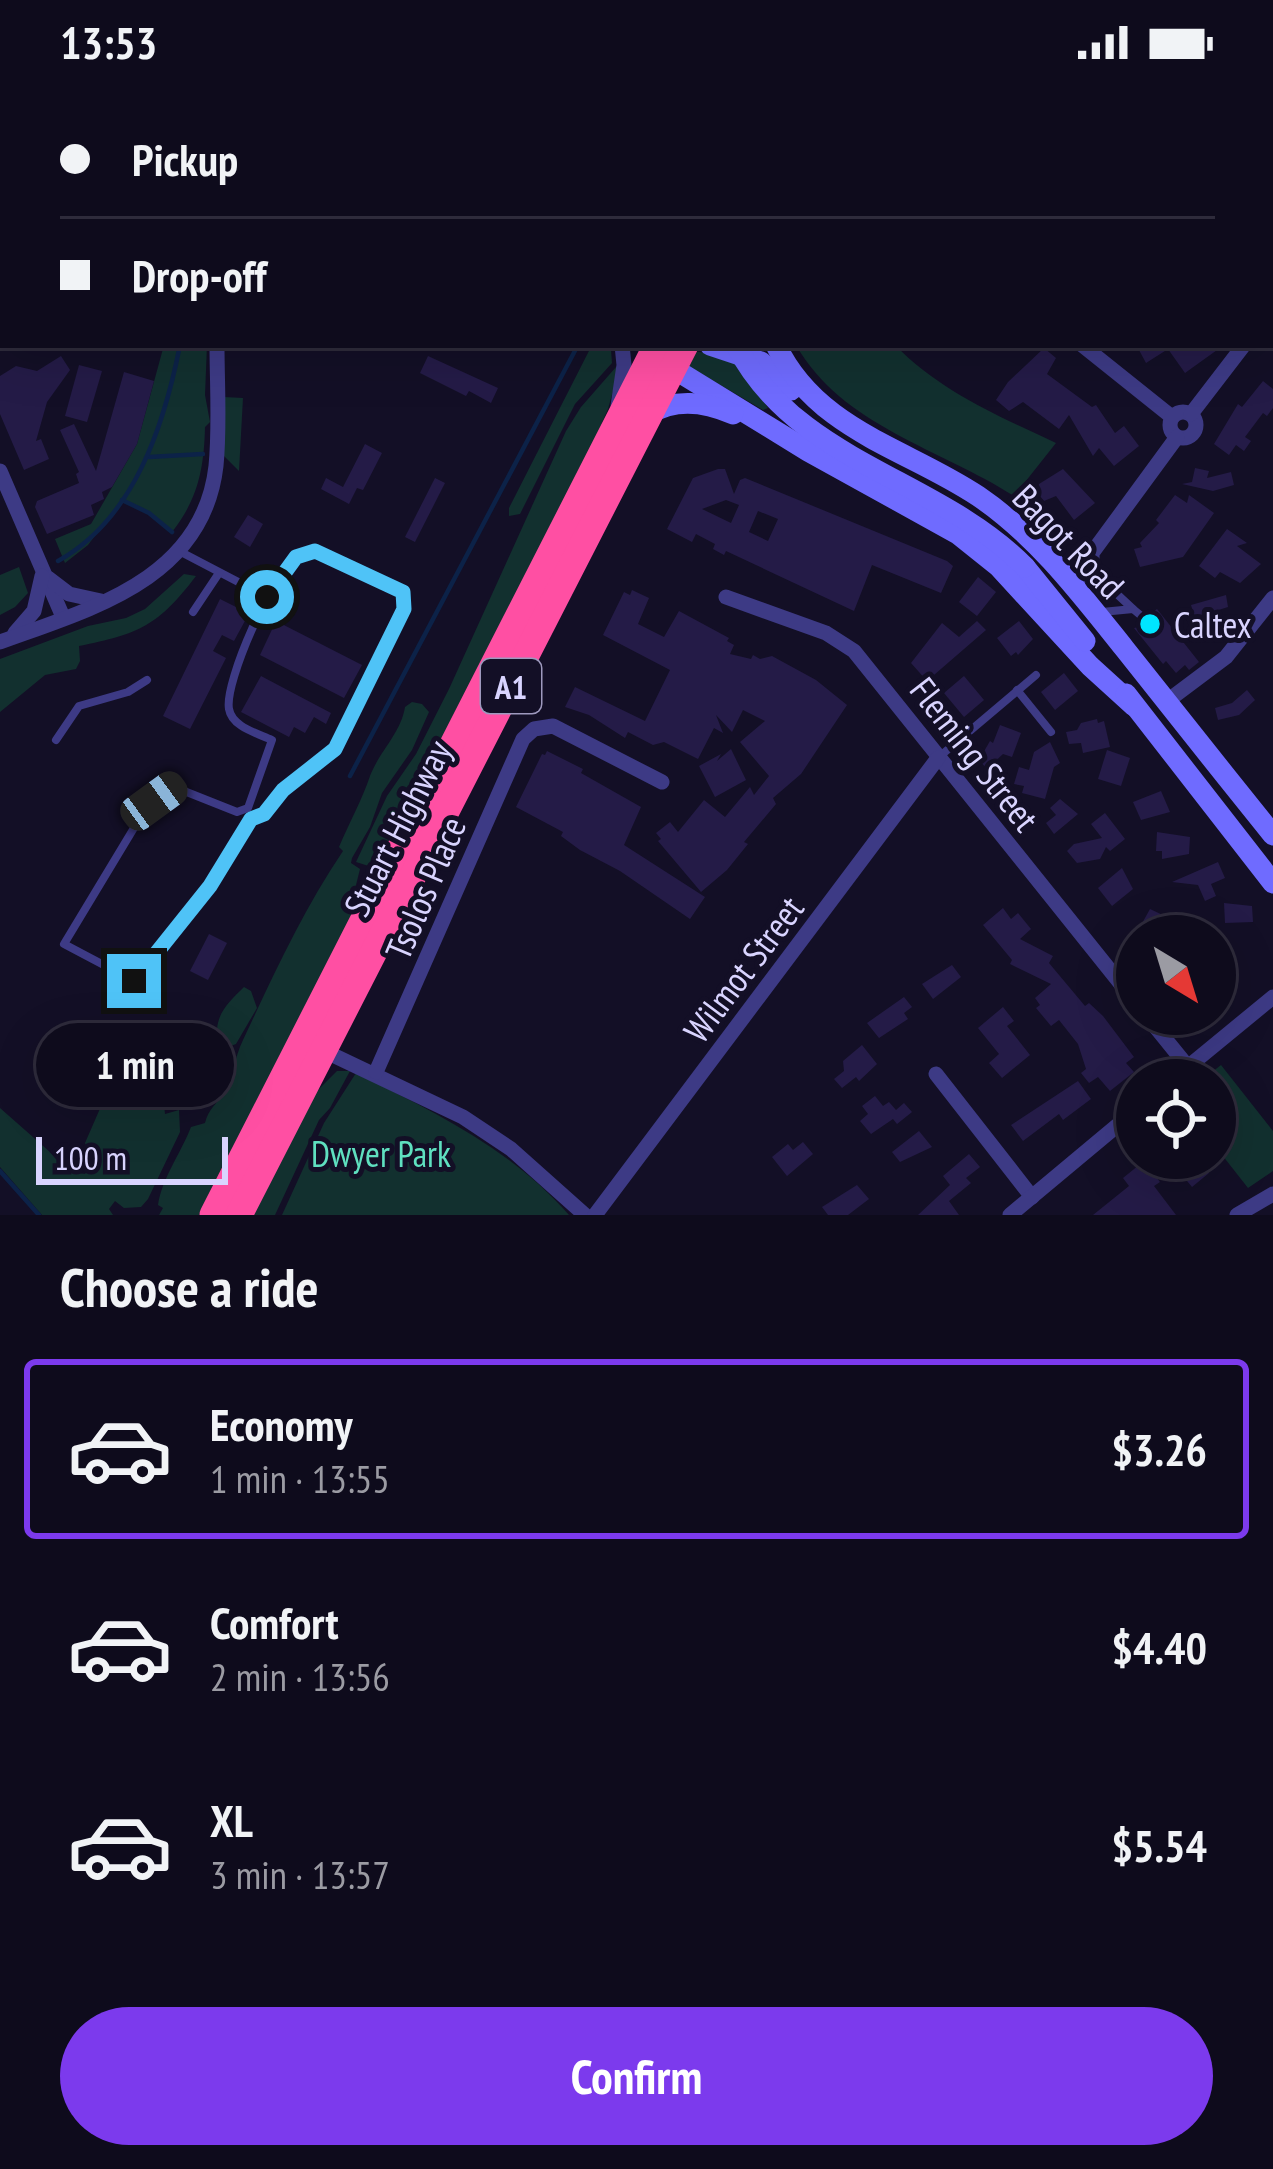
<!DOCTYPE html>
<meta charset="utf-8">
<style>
body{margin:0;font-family:"PT Sans Narrow",sans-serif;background:#1c1929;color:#f1f3f6;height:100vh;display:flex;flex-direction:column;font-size:45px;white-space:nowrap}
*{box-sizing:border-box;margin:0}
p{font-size:39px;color:#9b9ba3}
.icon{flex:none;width:66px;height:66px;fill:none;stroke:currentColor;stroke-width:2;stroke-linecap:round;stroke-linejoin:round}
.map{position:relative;height:1131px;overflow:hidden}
.side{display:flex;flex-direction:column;background:#0e0b1c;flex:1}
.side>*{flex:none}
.banner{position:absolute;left:0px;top:0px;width:1275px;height:264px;box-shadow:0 12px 48px #0002,0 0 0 3px #2e2b3b;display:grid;align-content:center;height:264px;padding:0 60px;background:#0e0b1c}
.needle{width:78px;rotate:142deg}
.controls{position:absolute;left:1116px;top:831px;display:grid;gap:24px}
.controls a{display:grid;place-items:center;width:120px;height:120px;border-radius:50%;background:#0e0b1c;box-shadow:0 12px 48px #0002,0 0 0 3px #2e2b3b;font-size:60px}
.scale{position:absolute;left:36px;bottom:30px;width:192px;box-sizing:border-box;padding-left:12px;border:6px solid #d9d4ff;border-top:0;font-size:33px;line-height:42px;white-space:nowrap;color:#d9d4ff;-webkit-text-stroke:9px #130f26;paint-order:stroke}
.end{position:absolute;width:54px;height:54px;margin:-27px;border:15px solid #4fc3f7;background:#111;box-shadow:0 0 0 6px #111}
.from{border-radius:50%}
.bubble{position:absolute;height:84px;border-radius:42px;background:#0e0b1c;box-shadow:0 12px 48px #0002,0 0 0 3px #2e2b3b;font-size:39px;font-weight:800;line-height:84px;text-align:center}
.car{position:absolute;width:36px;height:72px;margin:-36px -18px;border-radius:15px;box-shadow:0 0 9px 3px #0007;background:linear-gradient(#222 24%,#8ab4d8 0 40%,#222 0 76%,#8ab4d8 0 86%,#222 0)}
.banner b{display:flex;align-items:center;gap:42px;height:114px;font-size:45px}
.banner b+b{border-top:3px solid #2e2b3b}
.banner i{width:30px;height:30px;background:#f1f3f6}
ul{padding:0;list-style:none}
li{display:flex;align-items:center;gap:36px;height:180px;margin:0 24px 18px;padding:0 36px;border:6px solid transparent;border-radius:12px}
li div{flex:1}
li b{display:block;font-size:45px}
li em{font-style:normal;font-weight:800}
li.on{border-color:#7c3aed}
li>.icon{width:108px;height:108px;stroke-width:1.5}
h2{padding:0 60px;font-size:54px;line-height:144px}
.button{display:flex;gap:24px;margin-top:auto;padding:24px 60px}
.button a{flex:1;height:138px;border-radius:72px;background:#7c3aed;color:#fff;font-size:48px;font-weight:800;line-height:138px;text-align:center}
.status{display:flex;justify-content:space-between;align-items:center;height:84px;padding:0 60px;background:#0e0b1c;direction:ltr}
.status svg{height:33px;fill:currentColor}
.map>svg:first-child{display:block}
.green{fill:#12302f}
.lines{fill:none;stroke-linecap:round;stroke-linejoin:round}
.stream{stroke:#0c2248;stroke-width:4.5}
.building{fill:#241b47;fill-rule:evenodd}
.lane{stroke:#3d3a85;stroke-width:8}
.street{stroke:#3d3a85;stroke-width:15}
.secondary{stroke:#6f6bff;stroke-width:21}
.highway{stroke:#ff4fa3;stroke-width:27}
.secondary-bridge{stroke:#6f6bff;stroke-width:21}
.route{stroke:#4fc3f7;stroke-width:15}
.poi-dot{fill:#00e5ff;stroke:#130f26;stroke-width:4.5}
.labels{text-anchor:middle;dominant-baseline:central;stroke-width:10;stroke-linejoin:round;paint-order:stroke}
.shield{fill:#130f26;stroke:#9e99be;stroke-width:3}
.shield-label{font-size:33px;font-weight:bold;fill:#d9d4ff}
.street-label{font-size:36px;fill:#d9d4ff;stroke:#130f26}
.poi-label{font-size:36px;fill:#d9d4ff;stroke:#130f26;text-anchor:start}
.park-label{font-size:36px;fill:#5fe0c0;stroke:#130f26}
</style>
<div class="status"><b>13:53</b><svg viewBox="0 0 49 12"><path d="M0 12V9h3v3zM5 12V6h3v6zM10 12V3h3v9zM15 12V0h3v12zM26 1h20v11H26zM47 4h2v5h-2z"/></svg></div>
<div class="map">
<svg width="1273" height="1131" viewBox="0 0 1273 1131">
<rect width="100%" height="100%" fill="#130f26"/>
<!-- green -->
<g class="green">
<path d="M164 261H207L205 311 210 338 205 343C204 385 198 415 172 448L149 429 122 416 88 461 65 479 55 455 91 440 137 360Z"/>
<path d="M592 261 611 266 612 279 575 320 520 430 509 432V424Z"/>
<path d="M796 261H895C940 307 998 332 1056 359L1014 412C941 365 842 342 796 261Z"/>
<path d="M694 267 734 274 768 324 763 326 690 283 686 279Z"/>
<path d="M616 283 619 285 608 325 593 359 375 784 356 778 387 712 416 670 449 605 566 347 581 323Z"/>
<path d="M224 313 243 314 239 387 224 372Z"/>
<path d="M19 483 28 509 15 523 0 531V491Z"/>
<path d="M184 490 196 492C158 542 139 550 79 562L80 577 76 585 45 591 0 628V575L88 542 126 534 145 525Z"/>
<path d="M412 618 422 620 429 628 412 666 382 709 370 743 352 774 351 779 360 785 351 821 354 823 339 864 199 1131H159L163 1124 158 1121C162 1094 181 1069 191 1043L205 1039C208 1025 217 1020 224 1008 233 992 235 972 243 956 273 892 303 826 343 767L339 763C349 739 362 716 370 692 379 668 401 649 405 623Z"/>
<path d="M244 903 251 907 257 924 236 960 225 964 224 954 217 946C218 927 231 916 244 903Z"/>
<path d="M1221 981 1273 1047V1087L1248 1104 1215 1062V996H1202Z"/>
<path d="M337 987H350L330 1024 319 1036 275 1131H250L315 1009Z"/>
<path d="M356 989C434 1028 510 1064 569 1131H282L324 1039Z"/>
<path d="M137 998 162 999 165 1030 179 1026 180 1048 148 1115 141 1123 124 1124 115 1117 109 1125 113 1131H42L0 1083V1024L59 1076 71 1071 78 1077 77 1089 85 1090 93 1078 85 1059 102 1020 113 1010 117 1000Z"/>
</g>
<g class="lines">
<!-- stream -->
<g class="stream">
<path d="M149 373 203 370"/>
<path d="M122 416 149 429 172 448"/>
<path d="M58 477C134 435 164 342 180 261"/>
<path d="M350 692 578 261"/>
<path d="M0 1087 39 1131"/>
</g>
</g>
<!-- building -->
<g class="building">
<path d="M1147 261H1224L1185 289 1168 265 1146 279 1139 266Z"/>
<path d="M1044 264 1056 274 1047 290 1092 323 1096 321 1115 349 1124 342 1139 362 1114 382 1099 364 1093 372 1069 331 1059 345 1023 318 1009 327 996 316 1008 298Z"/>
<path d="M61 272 70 286 47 318 36 357 41 355 49 375 24 386 0 330V292L16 282 37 287Z"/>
<path d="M428 272 498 304 491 319 469 307 466 312 420 289Z"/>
<path d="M79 281 102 287 87 338 65 332Z"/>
<path d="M124 288 154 297 137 360 112 403 102 408 104 415 91 421 94 431 47 450 35 423 37 417 79 399 76 390 79 388 60 346 74 340 96 387Z"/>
<path d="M1263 297 1273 305V324L1267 332 1263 329 1245 353 1251 357 1244 367 1236 361 1229 371 1214 360 1238 320 1242 323Z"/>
<path d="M365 360 382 369 363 406 357 404 349 420 321 405 326 394 343 403Z"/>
<path d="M1195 384 1209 387 1207 394 1231 388 1234 401 1213 407 1182 400 1192 398Z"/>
<path d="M718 385H725L734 410 740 396 745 394 947 477 953 482 941 509 872 481 854 527 726 467 724 471 713 465 715 460 696 450 692 458 667 445 693 394ZM726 416 739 421 731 439 702 425ZM758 427 778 435 768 457 749 448Z"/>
<path d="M1063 385 1095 419 1074 436 1056 412 1044 417 1036 407 1039 400Z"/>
<path d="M435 394 445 399 415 458 405 453Z"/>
<path d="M1175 411 1187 419 1189 411 1214 429 1183 473 1140 483 1134 465 1142 463 1140 459 1159 439 1156 436Z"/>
<path d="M248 431 263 440 250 463 234 453Z"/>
<path d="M1227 445 1247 459 1237 462 1261 480 1240 499 1220 488 1215 494 1199 482Z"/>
<path d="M978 493 996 508 977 532 959 518Z"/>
<path d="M632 506 649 514 638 540 664 553 679 527 729 554 727 557 734 561 730 570 751 575 753 571 760 575 772 572 816 596 847 621 801 690 773 714 776 720 744 758 748 760 727 786 701 808 658 757 661 755 656 749 670 738 678 748 704 716 725 733 750 703 754 711 769 692 740 658 765 637 743 626 732 648 716 631 723 649 714 644 698 675 664 658 653 661 628 648 625 654 589 631 565 623 575 603 645 637 670 586 603 551 624 508 630 511Z"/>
<path d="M1226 511 1228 523 1206 530 1210 542 1198 545 1191 521Z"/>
<path d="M220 515 244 527 246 535 234 557 222 551 213 567 226 574 190 645 163 632Z"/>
<path d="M1157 525 1199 578 1189 586 1185 581 1176 589 1166 577 1163 580 1134 544 1150 541 1151 530Z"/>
<path d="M276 537 362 581 344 614 260 571Z"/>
<path d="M977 537 986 546 927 597 911 579 942 539 959 553Z"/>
<path d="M1019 537 1033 555 1018 571 1016 568 1011 572 997 554Z"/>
<path d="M1064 589 1078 607 1055 626 1041 608Z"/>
<path d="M261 592 331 629 326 640 314 633 305 649 294 643 289 653 241 628Z"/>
<path d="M964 592 984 616 964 633 944 609Z"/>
<path d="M1247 606 1255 616 1239 631 1218 636 1215 624 1232 619Z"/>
<path d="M1097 635 1098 639 1104 637 1110 663 1083 669 1081 659 1069 660 1066 648 1077 646 1081 639Z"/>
<path d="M1000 641 1021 649 1012 673 1003 670 987 685 979 676 990 657 993 659Z"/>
<path d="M1050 658 1060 679 1054 683 1045 715 1022 709 1024 702 1014 700 1019 683 1029 686 1034 668Z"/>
<path d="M731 665 746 696 715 713 699 682 721 670 717 677Z"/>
<path d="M1107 666 1130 674 1121 702 1098 695Z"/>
<path d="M547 667 583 685 581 689 641 723 624 761 705 813 690 835 620 787 580 766 561 752 563 748 516 723 542 670 545 671Z"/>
<path d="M1161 707 1170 728 1141 736 1133 718Z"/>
<path d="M1060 715 1078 730 1054 750 1046 739 1056 731 1050 724Z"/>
<path d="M1105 729 1125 755 1110 767 1106 763 1100 775 1077 779 1067 767 1074 760 1102 754 1091 740Z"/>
<path d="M1157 748 1190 753 1189 770 1162 775V767H1156Z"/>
<path d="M1218 778 1225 794 1211 800 1216 812 1205 817 1198 801 1172 798Z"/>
<path d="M1122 784 1133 805 1112 822 1098 804Z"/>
<path d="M1224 819 1252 822 1253 838 1225 839Z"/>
<path d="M1003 824 1011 835 1018 829 1031 845 1020 855 1053 872 1049 879 1085 922 1089 919 1103 932 1134 973 1126 979 1134 988 1110 1007 1098 993 1089 999 1081 989 1086 985 1078 960 1059 936 1051 942 1036 924 1040 921 1035 914 1051 900 1010 880 1012 876 983 841Z"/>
<path d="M1150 825 1167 833 1163 841 1169 844 1165 852H1135Z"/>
<path d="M209 850 227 859 208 896 190 887Z"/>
<path d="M952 881 961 893 933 915 922 900Z"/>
<path d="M904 913 912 923 904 929 908 935 879 954 867 939Z"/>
<path d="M1003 923 1014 937 1007 942 1030 971 1002 994 989 979 999 970 978 944Z"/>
<path d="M862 961 877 980 859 997 856 993 842 1004 834 995 844 987 843 977Z"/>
<path d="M1078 997 1091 1015 1063 1036 1059 1030 1023 1057 1011 1041Z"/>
<path d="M875 1012 883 1022 889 1018 896 1026 904 1019 912 1028 897 1040 893 1035 871 1050 860 1037 868 1030 862 1022Z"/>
<path d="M919 1047 932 1063 900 1078 892 1068Z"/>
<path d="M803 1058 813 1070 787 1092 772 1073 788 1060 793 1066Z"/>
<path d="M969 1070 980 1083 966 1094 971 1099 949 1117 959 1131H918L950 1101 943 1092Z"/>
<path d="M1168 1074H1196L1209 1089 1192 1103Z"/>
<path d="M1144 1077 1160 1098 1154 1102 1176 1131H1093L1129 1102 1123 1094Z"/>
<path d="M857 1101 869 1115 848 1131H828L822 1123Z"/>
</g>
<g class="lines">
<!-- lane -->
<g class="lane">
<path d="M179 467 267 513"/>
<path d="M315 467 403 509 404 525 335 666 283 706 264 730 251 735 210 802 134 897 64 860 140 734 174 703 237 728 248 724 272 656C257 649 232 643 229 625 224 598 274 487 297 472 302 469 309 469 315 467Z"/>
<path d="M1089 484 1133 525"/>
<path d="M193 528 219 489"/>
<path d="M1102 528 1133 525 1145 535"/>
<path d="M1017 606 1051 648"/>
<path d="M56 656 79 622 128 608 147 596"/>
<path d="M939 673 1036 591"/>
</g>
<!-- street -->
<g class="street">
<path d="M989 0 990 3"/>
<path d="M243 3 245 0"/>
<path d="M1110 3 1112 0"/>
<path d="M1195 3 1197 0"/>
<path d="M1272 225 1273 223"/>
<path d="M0 259 3 258"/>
<path d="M1082 261 1172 333"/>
<path d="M618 322 624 281 622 261"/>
<circle cx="1183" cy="341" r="13"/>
<path d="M1191 330 1244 261"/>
<path d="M0 387 63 533"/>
<path d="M48 494 69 510 101 517"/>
<path d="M1074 502 1092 477V469L1177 353"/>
<path d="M726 513 826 549 854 567 1137 920"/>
<path d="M15 549 34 527 42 492"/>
<path d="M0 558C90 525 203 496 216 382 220 342 217 301 217 261"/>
<path d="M1166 618 1226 573 1273 514"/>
<path d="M1145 930 1188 983"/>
<path d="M318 964 463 1033 511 1065 585 1131"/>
<path d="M376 988 523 655 534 645 553 642 662 698"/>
<path d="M936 990 1032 1113"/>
<path d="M1172 996 1273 913"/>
<path d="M595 1131 938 674"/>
<path d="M1010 1131 1137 1025"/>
<path d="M1237 1131 1273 1110"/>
</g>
<!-- secondary -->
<g class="secondary">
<path d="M763 3 764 0"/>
<path d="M710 261 761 278 791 306"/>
<path d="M776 261C816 346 906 364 978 412 1037 452 1080 509 1124 564 1174 627 1223 689 1273 751"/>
<path d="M671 283 808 367 958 450 998 482 1090 582 1134 622"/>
<path d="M649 330C675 314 706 318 733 330"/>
<path d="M1025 483 1085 557"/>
<path d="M1126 610 1273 799"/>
</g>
<!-- highway -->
<g class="highway">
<path d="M787 3 789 0"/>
<path d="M810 3 812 0"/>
<path d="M213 1131 657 261"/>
<path d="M239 1131 685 261"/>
</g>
<!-- secondary-bridge -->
<path class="secondary-bridge" d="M736 261C796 379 938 394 1025 483"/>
</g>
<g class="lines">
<!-- route -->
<path class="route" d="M134 897 210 802 251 735 264 730 283 706 335 665 404 525 403 508 315 467 296 473 267 513"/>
</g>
<!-- markers -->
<circle class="poi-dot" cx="1150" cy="540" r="12"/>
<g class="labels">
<!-- shield labels -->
<rect class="shield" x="481" y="575" width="60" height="54" rx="9"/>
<g class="shield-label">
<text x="511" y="602">A1</text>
</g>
<!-- street labels -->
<g class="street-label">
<text transform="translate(1069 457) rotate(46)">Bagot Road</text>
<text transform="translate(975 670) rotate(52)">Fleming Street</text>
<text transform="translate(397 744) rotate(-63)">Stuart Highway</text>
<text transform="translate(425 804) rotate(-67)">Tsolos Place</text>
<text transform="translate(743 885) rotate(-53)">Wilmot Street</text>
</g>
<!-- poi labels -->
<g class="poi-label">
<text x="1174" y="540">Caltex</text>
</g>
<!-- park labels -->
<g class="park-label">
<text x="381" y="1069">Dwyer Park</text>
</g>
</g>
</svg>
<div class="controls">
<a><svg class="needle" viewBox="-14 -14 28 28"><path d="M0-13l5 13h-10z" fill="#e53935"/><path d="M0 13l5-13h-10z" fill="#9b9ba3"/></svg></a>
<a><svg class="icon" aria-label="locate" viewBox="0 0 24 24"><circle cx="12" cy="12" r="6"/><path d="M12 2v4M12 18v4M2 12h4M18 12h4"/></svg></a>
</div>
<div class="scale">100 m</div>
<i class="end from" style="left:267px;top:513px"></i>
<i class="end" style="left:134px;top:897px"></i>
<div class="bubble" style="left:36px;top:939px;width:198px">1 min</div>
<i class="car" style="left:154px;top:717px;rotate:54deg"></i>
<div class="banner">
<b><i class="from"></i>Pickup</b>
<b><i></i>Drop-off</b>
</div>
</div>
<section class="side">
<h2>Choose a ride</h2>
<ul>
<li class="on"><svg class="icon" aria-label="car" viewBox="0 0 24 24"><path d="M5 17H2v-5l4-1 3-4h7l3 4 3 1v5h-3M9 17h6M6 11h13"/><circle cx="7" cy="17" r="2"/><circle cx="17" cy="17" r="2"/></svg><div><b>Economy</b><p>1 min · 13:55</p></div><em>$3.26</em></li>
<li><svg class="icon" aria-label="car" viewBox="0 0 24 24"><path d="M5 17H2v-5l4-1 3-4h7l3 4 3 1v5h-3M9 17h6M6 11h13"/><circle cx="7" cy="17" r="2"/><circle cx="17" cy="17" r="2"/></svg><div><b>Comfort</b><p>2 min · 13:56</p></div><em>$4.40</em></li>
<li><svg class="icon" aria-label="car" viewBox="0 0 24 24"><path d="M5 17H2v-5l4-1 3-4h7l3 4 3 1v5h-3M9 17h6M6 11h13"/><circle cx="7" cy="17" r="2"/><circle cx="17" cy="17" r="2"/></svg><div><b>XL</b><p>3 min · 13:57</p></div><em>$5.54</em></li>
</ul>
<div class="button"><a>Confirm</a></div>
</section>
